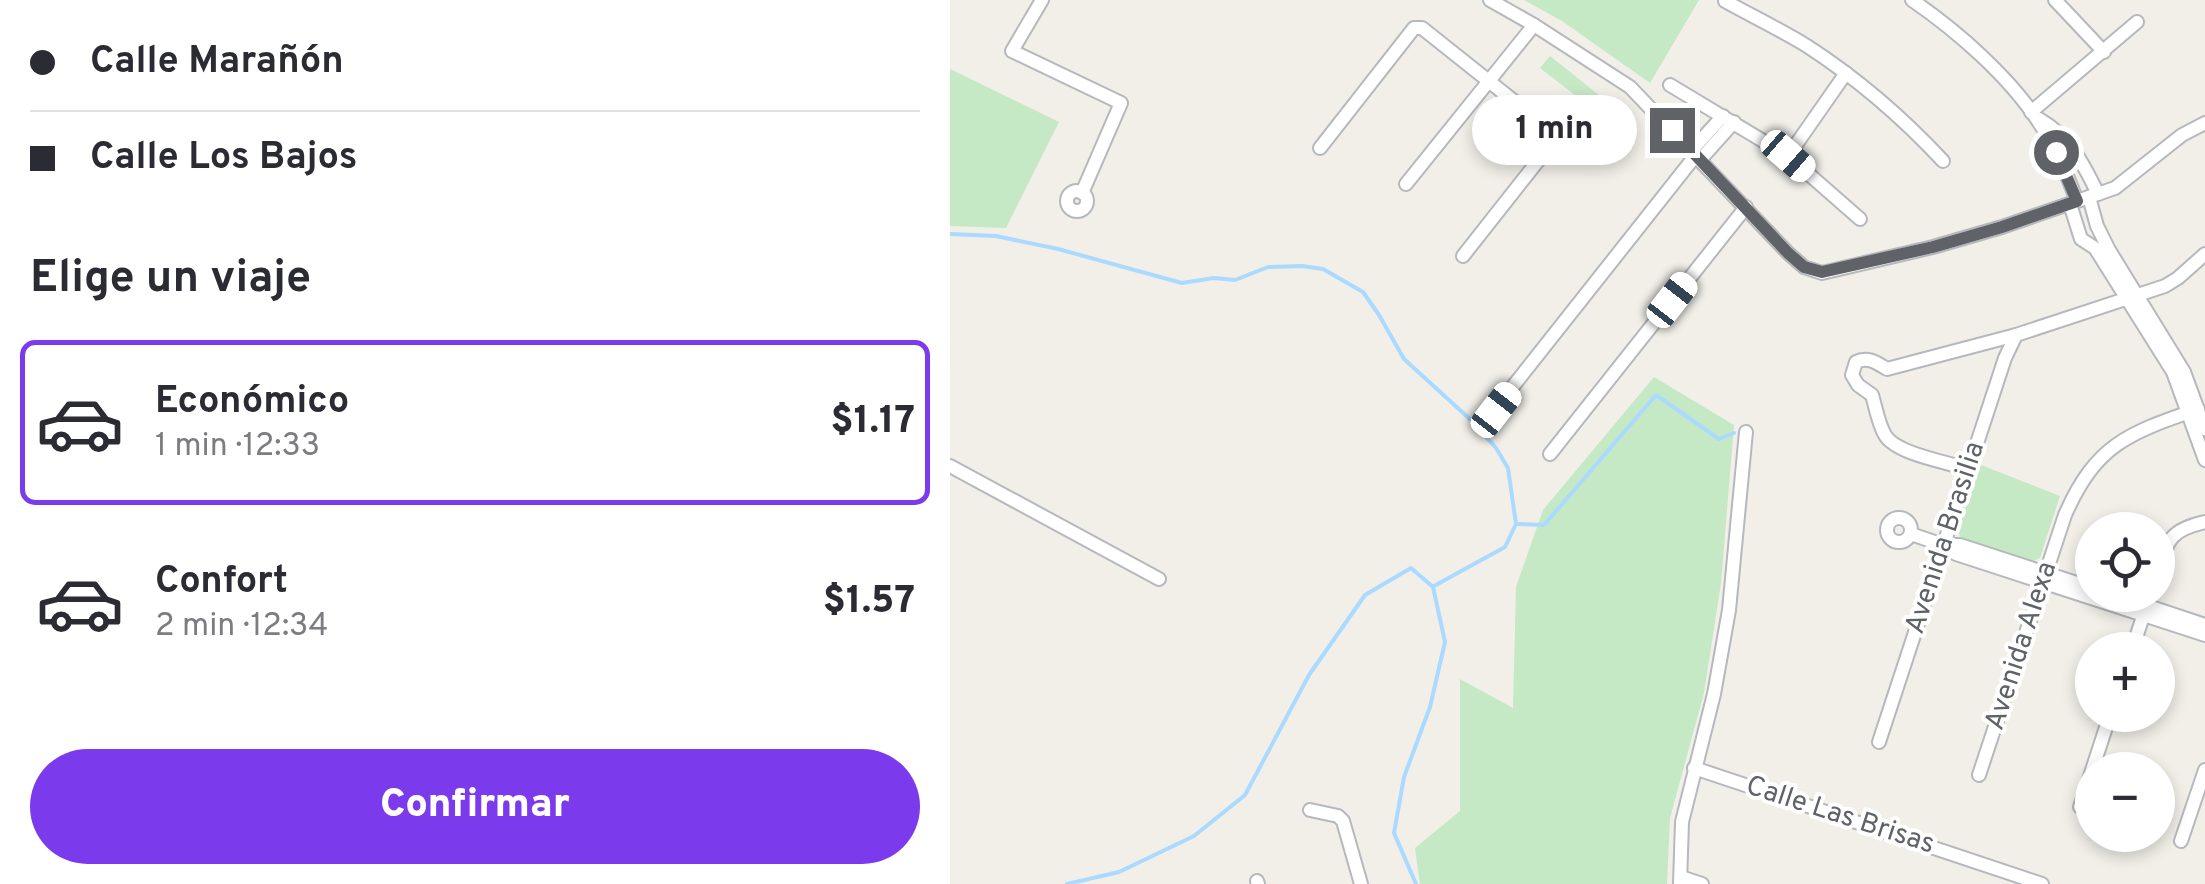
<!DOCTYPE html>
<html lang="es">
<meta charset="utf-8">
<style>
body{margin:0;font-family:Overpass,sans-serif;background:#f2f2f3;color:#2b2b33;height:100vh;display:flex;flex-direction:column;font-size:38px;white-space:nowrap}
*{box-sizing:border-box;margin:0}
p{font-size:32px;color:#7c7c81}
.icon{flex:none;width:55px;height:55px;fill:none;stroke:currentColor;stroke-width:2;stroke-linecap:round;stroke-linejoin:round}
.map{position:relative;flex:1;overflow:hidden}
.details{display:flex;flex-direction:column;background:#fff;width:950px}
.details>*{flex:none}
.top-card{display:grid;align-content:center;height:220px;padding:0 30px;background:#fff}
.fabs{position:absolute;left:1125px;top:512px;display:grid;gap:20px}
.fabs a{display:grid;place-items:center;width:100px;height:100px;border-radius:50%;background:#fff;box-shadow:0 5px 15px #0003;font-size:50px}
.end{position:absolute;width:45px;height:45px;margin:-22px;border:12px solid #5f6368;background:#fff;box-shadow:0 0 0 5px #fff}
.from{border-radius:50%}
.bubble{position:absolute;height:70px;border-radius:35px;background:#fff;box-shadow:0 5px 15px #0003;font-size:32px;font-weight:800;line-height:70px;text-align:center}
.car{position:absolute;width:30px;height:60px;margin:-30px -15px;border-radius:12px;box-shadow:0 0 8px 2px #0007;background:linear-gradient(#fff 24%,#345 0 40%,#fff 0 76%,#345 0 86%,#fff 0)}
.top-card b{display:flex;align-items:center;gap:35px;height:95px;font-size:38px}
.top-card b+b{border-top:2px solid #e1e1e2}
.top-card i{width:25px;height:25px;background:#2b2b33}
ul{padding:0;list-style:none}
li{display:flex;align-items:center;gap:30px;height:165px;margin:0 20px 15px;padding:0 10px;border:5px solid transparent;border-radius:15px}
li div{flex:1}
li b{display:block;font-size:38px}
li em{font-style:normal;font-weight:800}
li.on{border-color:#7c3aed}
li>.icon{width:90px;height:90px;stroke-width:1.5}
h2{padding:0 30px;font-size:45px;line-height:120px}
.primary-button{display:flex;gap:20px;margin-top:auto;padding:20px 30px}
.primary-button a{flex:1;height:115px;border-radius:60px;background:#7c3aed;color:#fff;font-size:40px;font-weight:800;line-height:115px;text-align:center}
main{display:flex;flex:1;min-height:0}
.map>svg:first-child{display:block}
.green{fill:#c5e8c5}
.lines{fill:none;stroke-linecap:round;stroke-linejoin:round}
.stream{stroke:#aadaff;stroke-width:4}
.street-casing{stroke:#b5b8bc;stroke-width:16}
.street{stroke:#fff;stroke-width:12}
.route{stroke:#5f6368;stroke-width:12}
.labels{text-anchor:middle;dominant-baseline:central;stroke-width:8;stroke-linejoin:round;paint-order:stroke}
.street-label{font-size:28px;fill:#5f6368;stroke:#fff}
</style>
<main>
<section class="details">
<div class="top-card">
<b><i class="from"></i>Calle Marañón</b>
<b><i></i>Calle Los Bajos</b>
</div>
<h2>Elige un viaje</h2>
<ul>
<li class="on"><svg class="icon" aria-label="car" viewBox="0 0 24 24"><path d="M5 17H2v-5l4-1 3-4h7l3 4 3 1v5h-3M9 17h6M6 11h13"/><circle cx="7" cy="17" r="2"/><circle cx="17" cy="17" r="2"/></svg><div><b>Económico</b><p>1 min · 12:33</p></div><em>$1.17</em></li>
<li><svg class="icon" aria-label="car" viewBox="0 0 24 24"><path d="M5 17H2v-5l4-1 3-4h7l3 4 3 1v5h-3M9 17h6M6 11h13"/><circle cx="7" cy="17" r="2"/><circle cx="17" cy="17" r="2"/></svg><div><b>Confort</b><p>2 min · 12:34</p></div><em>$1.57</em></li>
</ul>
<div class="primary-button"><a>Confirmar</a></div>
</section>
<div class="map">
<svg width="1255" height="884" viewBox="0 0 1255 884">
<rect width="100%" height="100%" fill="#f1efe8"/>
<!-- green -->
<g class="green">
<path d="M574 0H749L700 83 612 21Z"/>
<path d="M600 56 674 115 670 120 677 126 671 131 590 68Z"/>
<path d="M0 69 109 122 56 228 0 226Z"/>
<path d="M704 377 784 425 771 583 754 693 720 818 717 884H470L465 848 510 811V679L563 708 566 587 593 510Z"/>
<path d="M1031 465 1110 496 1090 558 1083 561 1011 538 1007 530Z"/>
</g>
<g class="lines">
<!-- stream -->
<g class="stream">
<path d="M0 234 46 236 108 249 232 283 264 278 285 280 318 267 352 266 373 269 413 292 429 315 454 359 522 421 546 448 558 468 566 524 555 547 484 586"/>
<path d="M568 524 594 525 706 395 769 439 784 433"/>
<path d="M117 884 169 872 244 836 295 795 359 675 415 595 461 568 483 587 495 642 480 707 454 777 444 833 466 884"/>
</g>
<defs>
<g id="street">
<path d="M92 0 62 51 171 103 132 193"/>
<path d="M540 0 584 25 680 87 838 253 854 267 872 273 983 247 1052 227 1165 188 1232 135 1255 123"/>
<path d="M962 0C1007 31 1060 77 1090 124 1106 147 1117 175 1127 201"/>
<path d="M1105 0 1154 52"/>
<path d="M775 1C802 16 831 30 857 46 908 79 952 117 993 161"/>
<path d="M720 85 838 156 910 219"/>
<path d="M1081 112 1187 22"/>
<path d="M1089 119C1120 137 1133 163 1148 194"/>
<path d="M370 148 464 28H472L604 133 606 138 513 256"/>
<path d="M741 151 773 116"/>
<path d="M838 156 896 73"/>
<path d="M750 160 784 122"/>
<path d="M456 184 584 25"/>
<circle cx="127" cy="201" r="10"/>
<path d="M1139 197 1147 226 1159 250 1234 372 1255 429"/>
<path d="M1120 204 1131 239 1145 248 1223 372 1255 460"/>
<path d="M545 409 746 155"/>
<path d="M600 454 796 207"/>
<path d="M0 466 209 579"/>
<path d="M1018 469C997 462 946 454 935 435 928 423 926 408 922 395L908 385 902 375 906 362C918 356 927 363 937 369L1066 335 1215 286 1228 278 1255 254"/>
<circle cx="949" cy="530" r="12"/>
<path d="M961 534 993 545 1006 554 1255 635"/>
<path d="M993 545H1010L1142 588"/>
<path d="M1208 572C1218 539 1220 530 1255 522"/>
<path d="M1165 595 1255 625"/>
<path d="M1182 650 1200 595"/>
<path d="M929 742 1055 358 1066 335"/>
<path d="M744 768 1092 884"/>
<path d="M1029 775 1115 515C1146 444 1179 433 1248 409"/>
<path d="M1130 807 1160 715"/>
<path d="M360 810 388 816 393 821 411 884"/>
<path d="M1231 841 1255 770"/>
<path d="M731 877 752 884"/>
<path d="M307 881 308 884"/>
<path d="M730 884 732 822 764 694 779 610 796 432"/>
</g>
</defs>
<!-- street casing -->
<use href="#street" class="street-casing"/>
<!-- street -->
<use href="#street" class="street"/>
</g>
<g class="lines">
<!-- route -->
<path class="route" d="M722 130 838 253 854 267 872 272 983 247 1052 227 1127 201 1106 152"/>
</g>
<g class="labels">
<!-- street labels -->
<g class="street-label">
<text transform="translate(996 538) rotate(-72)">Avenida Brasilia</text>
<text transform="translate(1072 646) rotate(-72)">Avenida Alexa</text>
<text transform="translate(890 816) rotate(18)">Calle Las Brisas</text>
</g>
</g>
</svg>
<div class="fabs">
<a><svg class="icon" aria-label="locate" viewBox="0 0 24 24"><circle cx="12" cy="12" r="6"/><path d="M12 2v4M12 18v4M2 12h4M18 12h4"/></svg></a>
<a>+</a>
<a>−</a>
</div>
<i class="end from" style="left:1106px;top:152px"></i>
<i class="end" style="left:722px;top:130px"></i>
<div class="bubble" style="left:522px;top:95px;width:165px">1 min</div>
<i class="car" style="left:838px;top:156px;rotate:131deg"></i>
<i class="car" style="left:722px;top:300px;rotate:38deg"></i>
<i class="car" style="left:546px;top:410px;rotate:38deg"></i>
</div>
</main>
